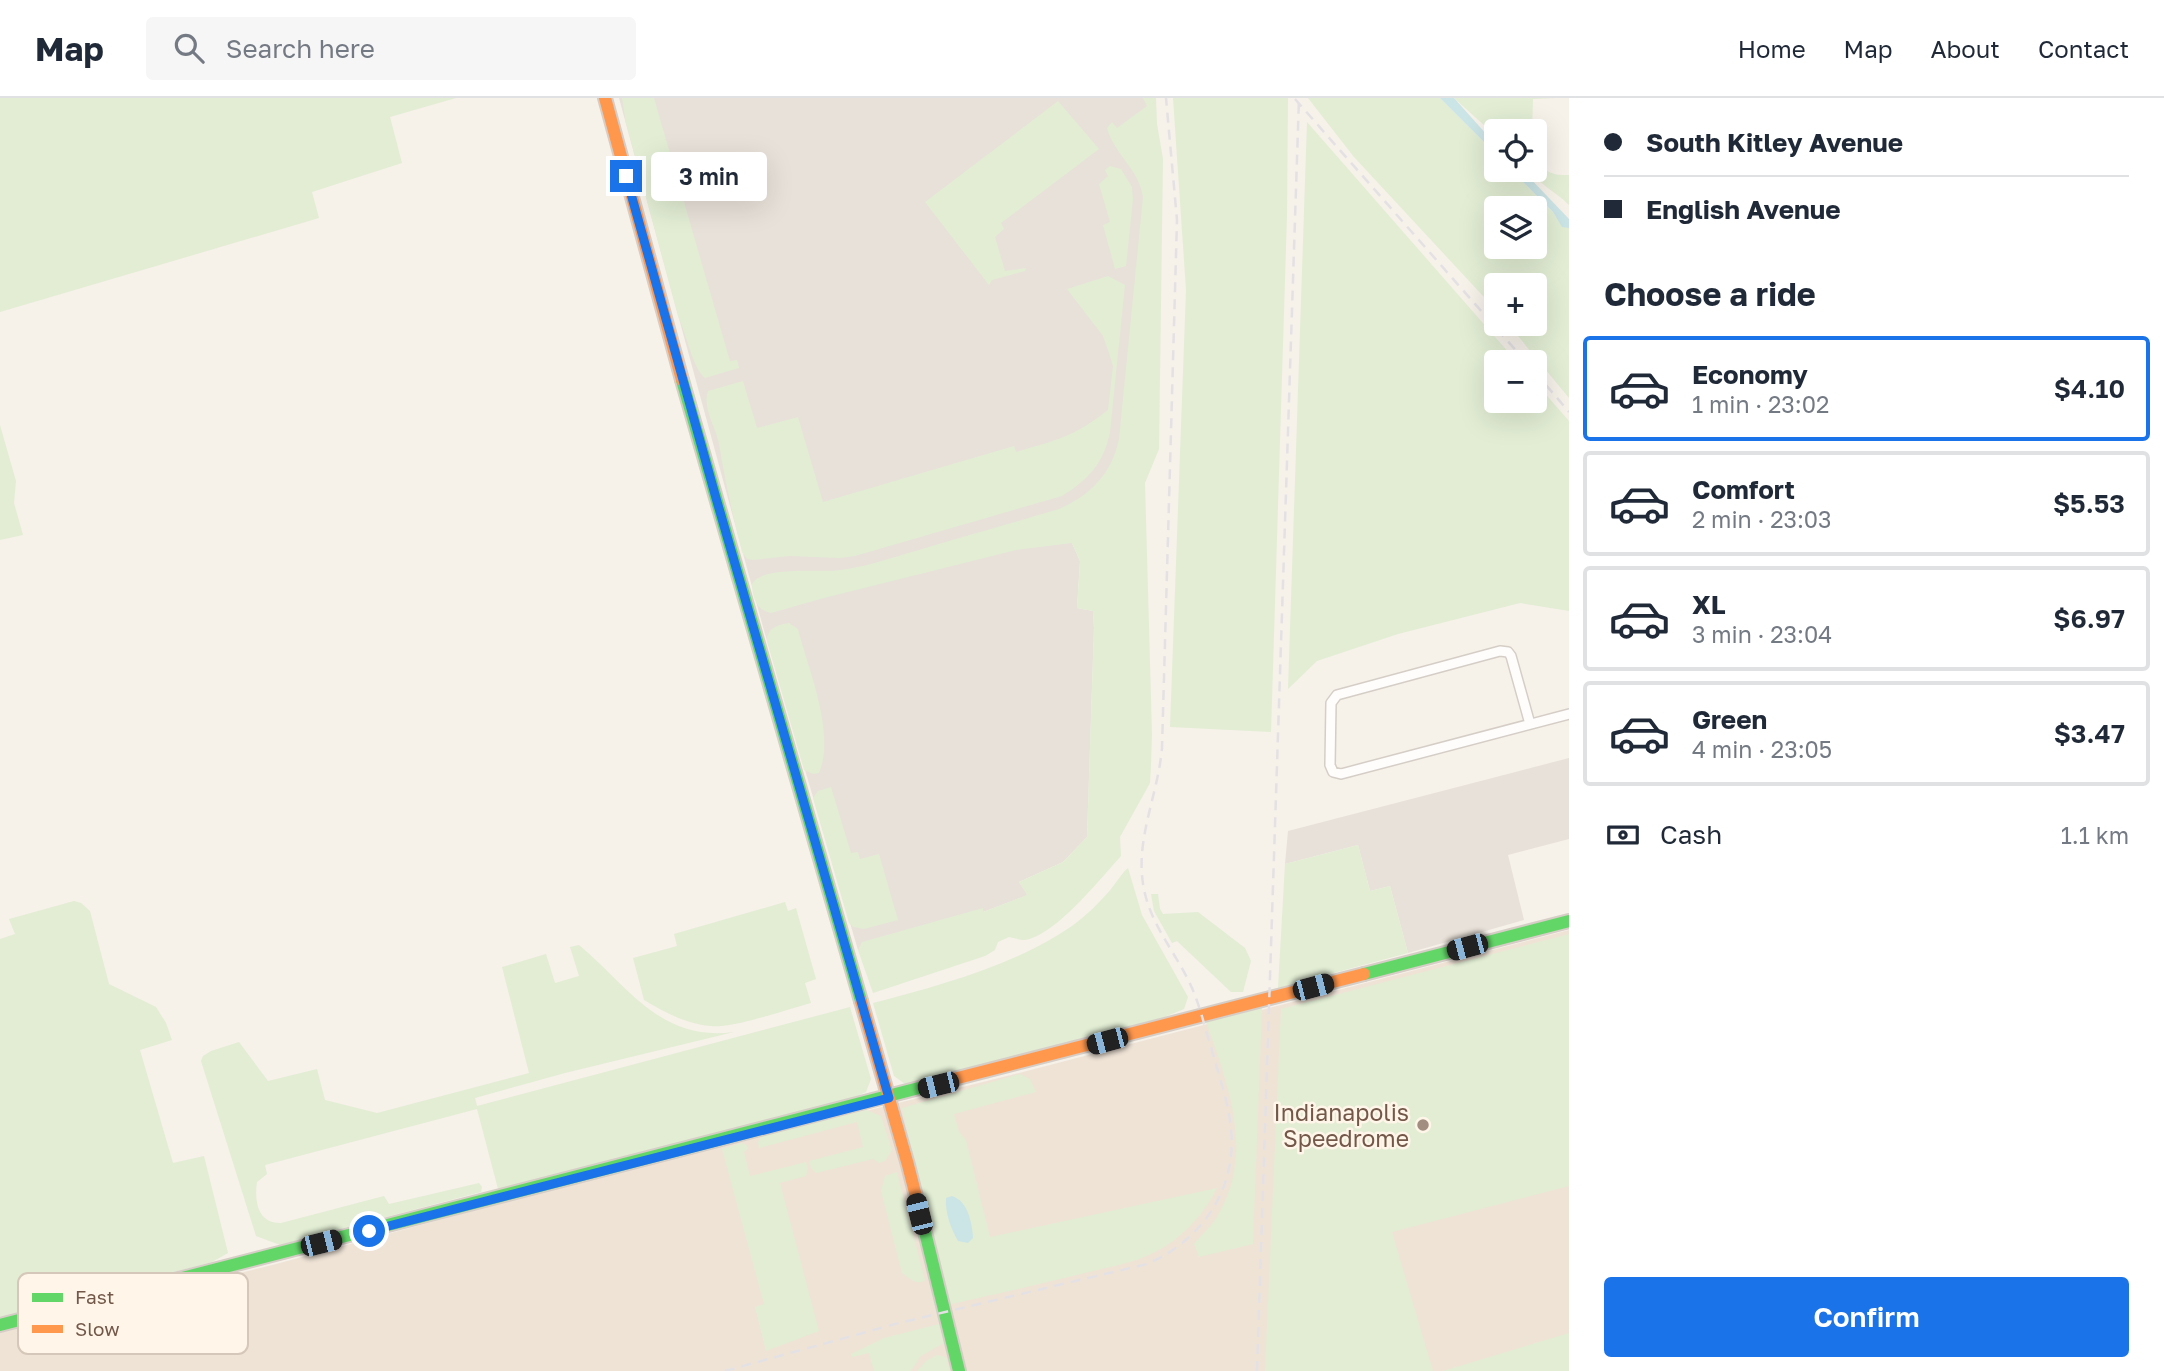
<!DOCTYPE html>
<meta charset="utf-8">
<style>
body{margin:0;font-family:"Golos Text",sans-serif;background:#f6f6f7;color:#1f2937;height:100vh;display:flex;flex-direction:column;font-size:26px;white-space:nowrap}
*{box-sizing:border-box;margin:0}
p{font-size:23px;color:#747a83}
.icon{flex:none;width:38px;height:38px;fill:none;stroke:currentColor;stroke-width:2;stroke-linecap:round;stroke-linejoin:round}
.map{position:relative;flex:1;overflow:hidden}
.drawer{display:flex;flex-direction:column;background:#fff;width:595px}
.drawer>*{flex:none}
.banner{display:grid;align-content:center;height:154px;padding:0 35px;background:#fff}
.controls{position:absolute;left:1484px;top:21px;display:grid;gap:14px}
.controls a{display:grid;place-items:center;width:63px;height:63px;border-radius:7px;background:#fff;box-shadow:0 7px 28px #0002;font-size:35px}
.end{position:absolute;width:32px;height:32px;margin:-16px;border:9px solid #1a73e8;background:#fff;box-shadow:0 0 0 4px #fff}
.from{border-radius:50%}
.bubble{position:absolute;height:49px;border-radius:7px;background:#fff;box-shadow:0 7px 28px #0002;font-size:23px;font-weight:600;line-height:49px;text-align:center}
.car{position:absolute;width:21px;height:42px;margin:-21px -10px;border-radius:9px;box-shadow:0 0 5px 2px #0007;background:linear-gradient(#222 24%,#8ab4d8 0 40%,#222 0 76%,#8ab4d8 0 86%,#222 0)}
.banner b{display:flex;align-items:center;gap:24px;height:66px;font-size:26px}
.banner b+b{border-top:2px solid #e0e1e3}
.banner i{width:18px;height:18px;background:#1f2937}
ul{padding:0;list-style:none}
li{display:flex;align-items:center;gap:21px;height:105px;margin:0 14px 10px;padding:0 21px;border:4px solid #e0e1e3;border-radius:7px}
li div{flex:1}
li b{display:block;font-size:26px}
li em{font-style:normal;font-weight:600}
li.active{border-color:#1a73e8}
li>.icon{width:63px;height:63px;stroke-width:1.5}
h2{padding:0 35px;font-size:32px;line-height:84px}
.pay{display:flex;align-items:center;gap:18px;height:77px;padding:0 35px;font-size:26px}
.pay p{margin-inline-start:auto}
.primary-button{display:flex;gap:14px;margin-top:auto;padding:14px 35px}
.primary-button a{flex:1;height:80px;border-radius:7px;background:#1a73e8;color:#fff;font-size:28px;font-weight:600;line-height:80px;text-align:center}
header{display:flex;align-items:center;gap:42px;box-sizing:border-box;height:98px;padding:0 35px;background:#fff;border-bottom:2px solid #e0e1e3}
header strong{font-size:33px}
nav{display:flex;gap:38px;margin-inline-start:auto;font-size:24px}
.search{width:490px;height:63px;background:#f6f6f7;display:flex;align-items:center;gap:18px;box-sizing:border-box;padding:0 24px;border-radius:7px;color:#747a83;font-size:26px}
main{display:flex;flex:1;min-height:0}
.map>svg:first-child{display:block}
.residential{fill:#efe3d6}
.industrial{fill:#e8e1d9}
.green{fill:#e2edd4;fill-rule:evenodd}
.water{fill:#cbe4e6}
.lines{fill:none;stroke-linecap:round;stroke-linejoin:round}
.street-casing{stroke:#d5cec7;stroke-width:12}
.fast-casing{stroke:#d5cdc6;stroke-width:16}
.slow-casing{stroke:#d5cdc6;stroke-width:16}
.street{stroke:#fefdfc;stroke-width:9}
.fast{stroke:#63d668;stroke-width:12}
.slow{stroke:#ff974d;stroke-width:12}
.rail{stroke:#e4e1e4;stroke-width:2.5;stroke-dasharray:10 7;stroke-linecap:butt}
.route{stroke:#1a73e8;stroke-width:9}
.poi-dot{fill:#a18e81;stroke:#fff6e9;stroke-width:2.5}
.labels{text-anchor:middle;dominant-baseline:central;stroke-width:5;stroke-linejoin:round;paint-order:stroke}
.poi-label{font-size:23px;fill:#735849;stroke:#fff6e9;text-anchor:end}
.key{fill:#fff6e9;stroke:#d5c7b9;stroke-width:2}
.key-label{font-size:19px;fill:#735849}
</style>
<header>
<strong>Map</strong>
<div class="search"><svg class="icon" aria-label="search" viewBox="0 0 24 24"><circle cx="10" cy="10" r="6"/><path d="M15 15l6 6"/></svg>Search here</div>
<nav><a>Home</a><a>Map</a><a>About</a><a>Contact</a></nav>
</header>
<main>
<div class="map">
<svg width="1569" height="1273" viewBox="0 0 1569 1273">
<rect width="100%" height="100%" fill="#f6f1e9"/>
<!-- residential -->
<path class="residential" d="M1569 832V1273H0V1235L276 1166 599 1079 1023 974Z"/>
<!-- industrial -->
<g class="industrial">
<path d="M619 0H1150L1148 74 1118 367 1072 445 1080 463 1077 510 1093 513 1094 530 1087 739 1063 764 1019 784 1028 797 983 814 858 852 763 529Z"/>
<path d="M1569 660V741L1508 757 1524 822 1408 855 1390 788 1370 793 1358 747 1285 766 1288 733Z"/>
</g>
<!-- green -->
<g class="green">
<path d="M0 0H456L390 19 402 65 312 94 319 120 0 214Z"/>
<path d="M622 0H654L730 263 737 262 739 270 705 280C693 271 686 235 678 218L626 25Z"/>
<path d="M1143 0H1156L1157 26 1163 61 1159 351 1145 385 1152 636 1151 667 1150 685 1120 739 1121 758C1100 781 1056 837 1025 842 1020 842 1014 840 1009 839L998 844 995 852 985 858 873 895 858 852 862 844 983 810V814L1027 797 1019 784 1063 764 1087 739 1094 530 1093 513 1077 510 1080 463 1072 445 1016 452 824 500 771 515C757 513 752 499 752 486 763 467 819 475 840 472 867 469 893 459 919 452 966 438 1012 425 1059 411 1091 397 1112 375 1119 341L1143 99C1139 71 1114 56 1107 30L1112 24 1117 30 1147 8Z"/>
<path d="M1173 0H1288L1287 117 1271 634 1170 629 1186 192Z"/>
<path d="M1308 0H1440L1496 56V72H1511L1553 114 1562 128 1569 130V300L1508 226H1535V187H1496V212L1354 59ZM1496 110H1535V149H1496Z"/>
<path d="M1454 0H1555L1533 1 1532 33H1496V38Z"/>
<path d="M1058 3 1099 51 1001 125 1004 131 995 139 1005 173 1026 170 1025 173 992 182 989 187 925 104Z"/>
<path d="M1307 24 1517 264H1496V303H1535V284L1569 323V513L1520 505 1398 536 1317 563 1288 591Z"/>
<path d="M1535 54C1540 72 1550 78 1569 77V107C1556 94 1540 86 1527 72H1535Z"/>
<path d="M1110 68 1121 71 1132 89 1133 101 1126 168 1115 171 1103 127 1110 124 1099 86 1108 78 1105 72Z"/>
<path d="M1108 178 1125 187 1110 334C1104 365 1088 382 1062 398L855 458 840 460 789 458 753 462 747 461 742 454C733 418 725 383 719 346 716 329 702 310 708 293L743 283 757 330 798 319 823 404 1014 348 1016 354C1056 342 1074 339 1108 312L1113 268 1109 255 1103 238 1067 191Z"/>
<path d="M0 327 16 383 14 405 23 437 0 442Z"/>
<path d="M789 525 798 531C808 571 836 635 819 675L813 676 804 672 767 543C767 530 777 527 789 525Z"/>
<path d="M831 689 851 755 858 754 860 761 879 756 898 822 864 831 853 829 849 825 813 700 818 693Z"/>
<path d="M1358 747 1370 793 1390 788 1408 855 1278 890 1285 766Z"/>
<path d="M1128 770 1142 817 1188 899 1184 911 1162 920 905 986 894 978 873 905C938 888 1016 867 1072 828 1086 818 1100 804 1111 791 1117 784 1121 776 1128 770Z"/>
<path d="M1151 796H1158L1160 811 1163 816 1198 814 1245 850 1251 863 1243 894H1231L1177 843 1172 845 1154 813Z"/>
<path d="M74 803 81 805 90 813 109 886 156 909 166 925 172 942 140 952 173 1065 204 1058 228 1155 212 1164 0 1220V841L15 836 9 821Z"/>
<path d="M785 804 788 813 796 810 816 881 805 885 811 905C785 912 746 926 721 928 693 930 666 915 644 902L633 860 677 848 674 836Z"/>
<path d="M1569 836V1088L1392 1134 1433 1273H1265L1281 911Z"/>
<path d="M579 847C628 888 660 944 734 934L565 975 475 1000 477 1008 850 909 871 981 866 994 853 1000 498 1091 477 1011 265 1067 267 1076 257 1084C254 1103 258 1126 281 1125L384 1098 389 1106 479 1085 482 1089 481 1094 280 1147 256 1138 201 963 203 958 211 953 239 944 268 983 317 971 325 1002 377 1015 529 975 502 869 546 856 555 885 579 878 570 849Z"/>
<path d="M1262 909 1253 1146 1199 1159 1194 1146C1202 1136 1212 1128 1218 1117 1255 1055 1228 986 1206 924Z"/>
<path d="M1020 976 1030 981 1036 994 954 1016 959 1034 966 1042 990 1139 1217 1090C1205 1114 1187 1135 1164 1149 1142 1163 1118 1167 1093 1173 1045 1185 996 1196 947 1207L902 1010Z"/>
<path d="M866 1012 881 1018 892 1052 885 1063 879 1065 873 1061 816 1075 811 1070 809 1063 863 1049 857 1024 759 1050 758 1044 761 1038Z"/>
<path d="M741 1045 747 1047 748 1051 744 1054 750 1078 806 1064 808 1070 806 1078 780 1085 819 1233 766 1253 755 1209 764 1206 722 1051Z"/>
<path d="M897 1074 925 1182C917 1188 909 1180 902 1175L881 1093 885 1078Z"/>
<path d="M939 1226 944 1245 921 1258 911 1273H874L869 1255 852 1259 851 1256 884 1240Z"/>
<path d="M1569 1235V1273H1443Z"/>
<path d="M937 1257 946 1259 950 1273H917L926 1263Z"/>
</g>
<!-- water -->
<g class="water">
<path d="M1440 0H1454L1496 47V56Z"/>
<path d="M1511 72H1521L1526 76 1569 121V130L1562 129 1553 114Z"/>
<path d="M952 1098C968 1103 972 1125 973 1140L968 1145 958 1143C951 1131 945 1115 946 1100Z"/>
</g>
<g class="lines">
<defs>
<path id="street" d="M1530 626 1511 558 1508 554 1500 553 1337 597 1331 605 1330 667 1333 674 1341 676 1569 616"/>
<g id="fast">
<path d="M682 282 861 903"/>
<path d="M1364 876 1569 823"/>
<path d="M924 1130 959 1273"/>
<path d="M0 1227 946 983"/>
</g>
<g id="slow">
<path d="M605 0 682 282"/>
<path d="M861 903 908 1067 924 1130"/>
<path d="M946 983 1364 876"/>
</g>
</defs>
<!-- street casing -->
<use href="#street" class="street-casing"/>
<!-- fast casing -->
<use href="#fast" class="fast-casing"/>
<!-- slow casing -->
<use href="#slow" class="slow-casing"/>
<!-- street -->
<use href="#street" class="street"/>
<!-- fast -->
<use href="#fast" class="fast"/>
<!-- slow -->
<use href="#slow" class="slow"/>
<!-- rail -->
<g class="rail">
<path d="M1295 1 1526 264"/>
<path d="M1535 274 1569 314"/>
<path d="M725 1273 899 1225 1147 1166C1205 1141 1240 1086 1230 1023 1227 1000 1219 978 1213 956 1206 934 1201 911 1192 890 1177 856 1151 828 1144 791 1134 743 1158 698 1162 650L1177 122 1166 0"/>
<path d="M1257 1273 1299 0"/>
</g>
</g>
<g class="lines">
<!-- route -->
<path class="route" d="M369 1133 889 1000 716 400 626 78"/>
</g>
<!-- markers -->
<circle class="poi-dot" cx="1423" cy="1027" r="7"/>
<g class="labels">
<!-- poi labels -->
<g class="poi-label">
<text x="1409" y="1014">Indianapolis<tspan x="1409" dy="26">Speedrome</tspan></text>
</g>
</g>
<!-- legend -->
<rect x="18" y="1175" width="230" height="81" rx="10" class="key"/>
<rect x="32" y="1195" width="31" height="9" fill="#63d668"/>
<rect x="32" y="1227" width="31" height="8" fill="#ff974d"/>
<g class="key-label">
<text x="75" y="1206">Fast</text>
<text x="75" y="1238">Slow</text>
</g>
</svg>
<div class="controls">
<a><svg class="icon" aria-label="locate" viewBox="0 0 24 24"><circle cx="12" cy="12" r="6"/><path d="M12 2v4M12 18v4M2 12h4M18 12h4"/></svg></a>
<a><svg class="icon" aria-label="layers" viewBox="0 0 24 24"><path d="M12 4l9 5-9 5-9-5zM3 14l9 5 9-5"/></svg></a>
<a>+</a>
<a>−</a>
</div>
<i class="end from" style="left:369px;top:1133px"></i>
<i class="end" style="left:626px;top:78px"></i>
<div class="bubble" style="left:651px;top:54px;width:116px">3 min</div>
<i class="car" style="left:1467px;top:849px;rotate:255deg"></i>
<i class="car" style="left:1313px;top:889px;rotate:75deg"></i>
<i class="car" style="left:1107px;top:943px;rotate:255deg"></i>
<i class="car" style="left:938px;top:987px;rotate:256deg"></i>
<i class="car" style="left:919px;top:1116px;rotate:346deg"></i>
<i class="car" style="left:321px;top:1145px;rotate:76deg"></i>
</div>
<section class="drawer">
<div class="banner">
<b><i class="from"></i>South Kitley Avenue</b>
<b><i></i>English Avenue</b>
</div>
<h2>Choose a ride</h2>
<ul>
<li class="active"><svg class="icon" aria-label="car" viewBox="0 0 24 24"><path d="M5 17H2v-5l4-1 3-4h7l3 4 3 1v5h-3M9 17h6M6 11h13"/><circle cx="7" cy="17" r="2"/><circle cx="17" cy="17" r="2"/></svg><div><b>Economy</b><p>1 min · 23:02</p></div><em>$4.10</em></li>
<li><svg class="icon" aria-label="car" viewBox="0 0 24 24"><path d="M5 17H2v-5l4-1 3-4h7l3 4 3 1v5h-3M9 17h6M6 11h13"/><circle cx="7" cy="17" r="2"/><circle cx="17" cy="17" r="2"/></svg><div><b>Comfort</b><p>2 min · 23:03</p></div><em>$5.53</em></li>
<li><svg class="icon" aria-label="car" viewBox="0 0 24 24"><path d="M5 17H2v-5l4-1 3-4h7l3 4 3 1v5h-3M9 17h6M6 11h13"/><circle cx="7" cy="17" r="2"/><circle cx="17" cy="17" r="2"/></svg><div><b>XL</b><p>3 min · 23:04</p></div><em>$6.97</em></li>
<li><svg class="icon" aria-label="car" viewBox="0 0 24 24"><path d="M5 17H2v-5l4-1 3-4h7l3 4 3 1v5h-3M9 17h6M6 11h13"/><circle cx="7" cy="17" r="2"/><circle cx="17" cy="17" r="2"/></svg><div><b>Green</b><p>4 min · 23:05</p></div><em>$3.47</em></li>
</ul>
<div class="pay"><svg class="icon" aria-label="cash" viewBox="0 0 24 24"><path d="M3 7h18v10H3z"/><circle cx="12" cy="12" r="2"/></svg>Cash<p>1.1 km</p></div>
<div class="primary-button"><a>Confirm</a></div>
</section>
</main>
